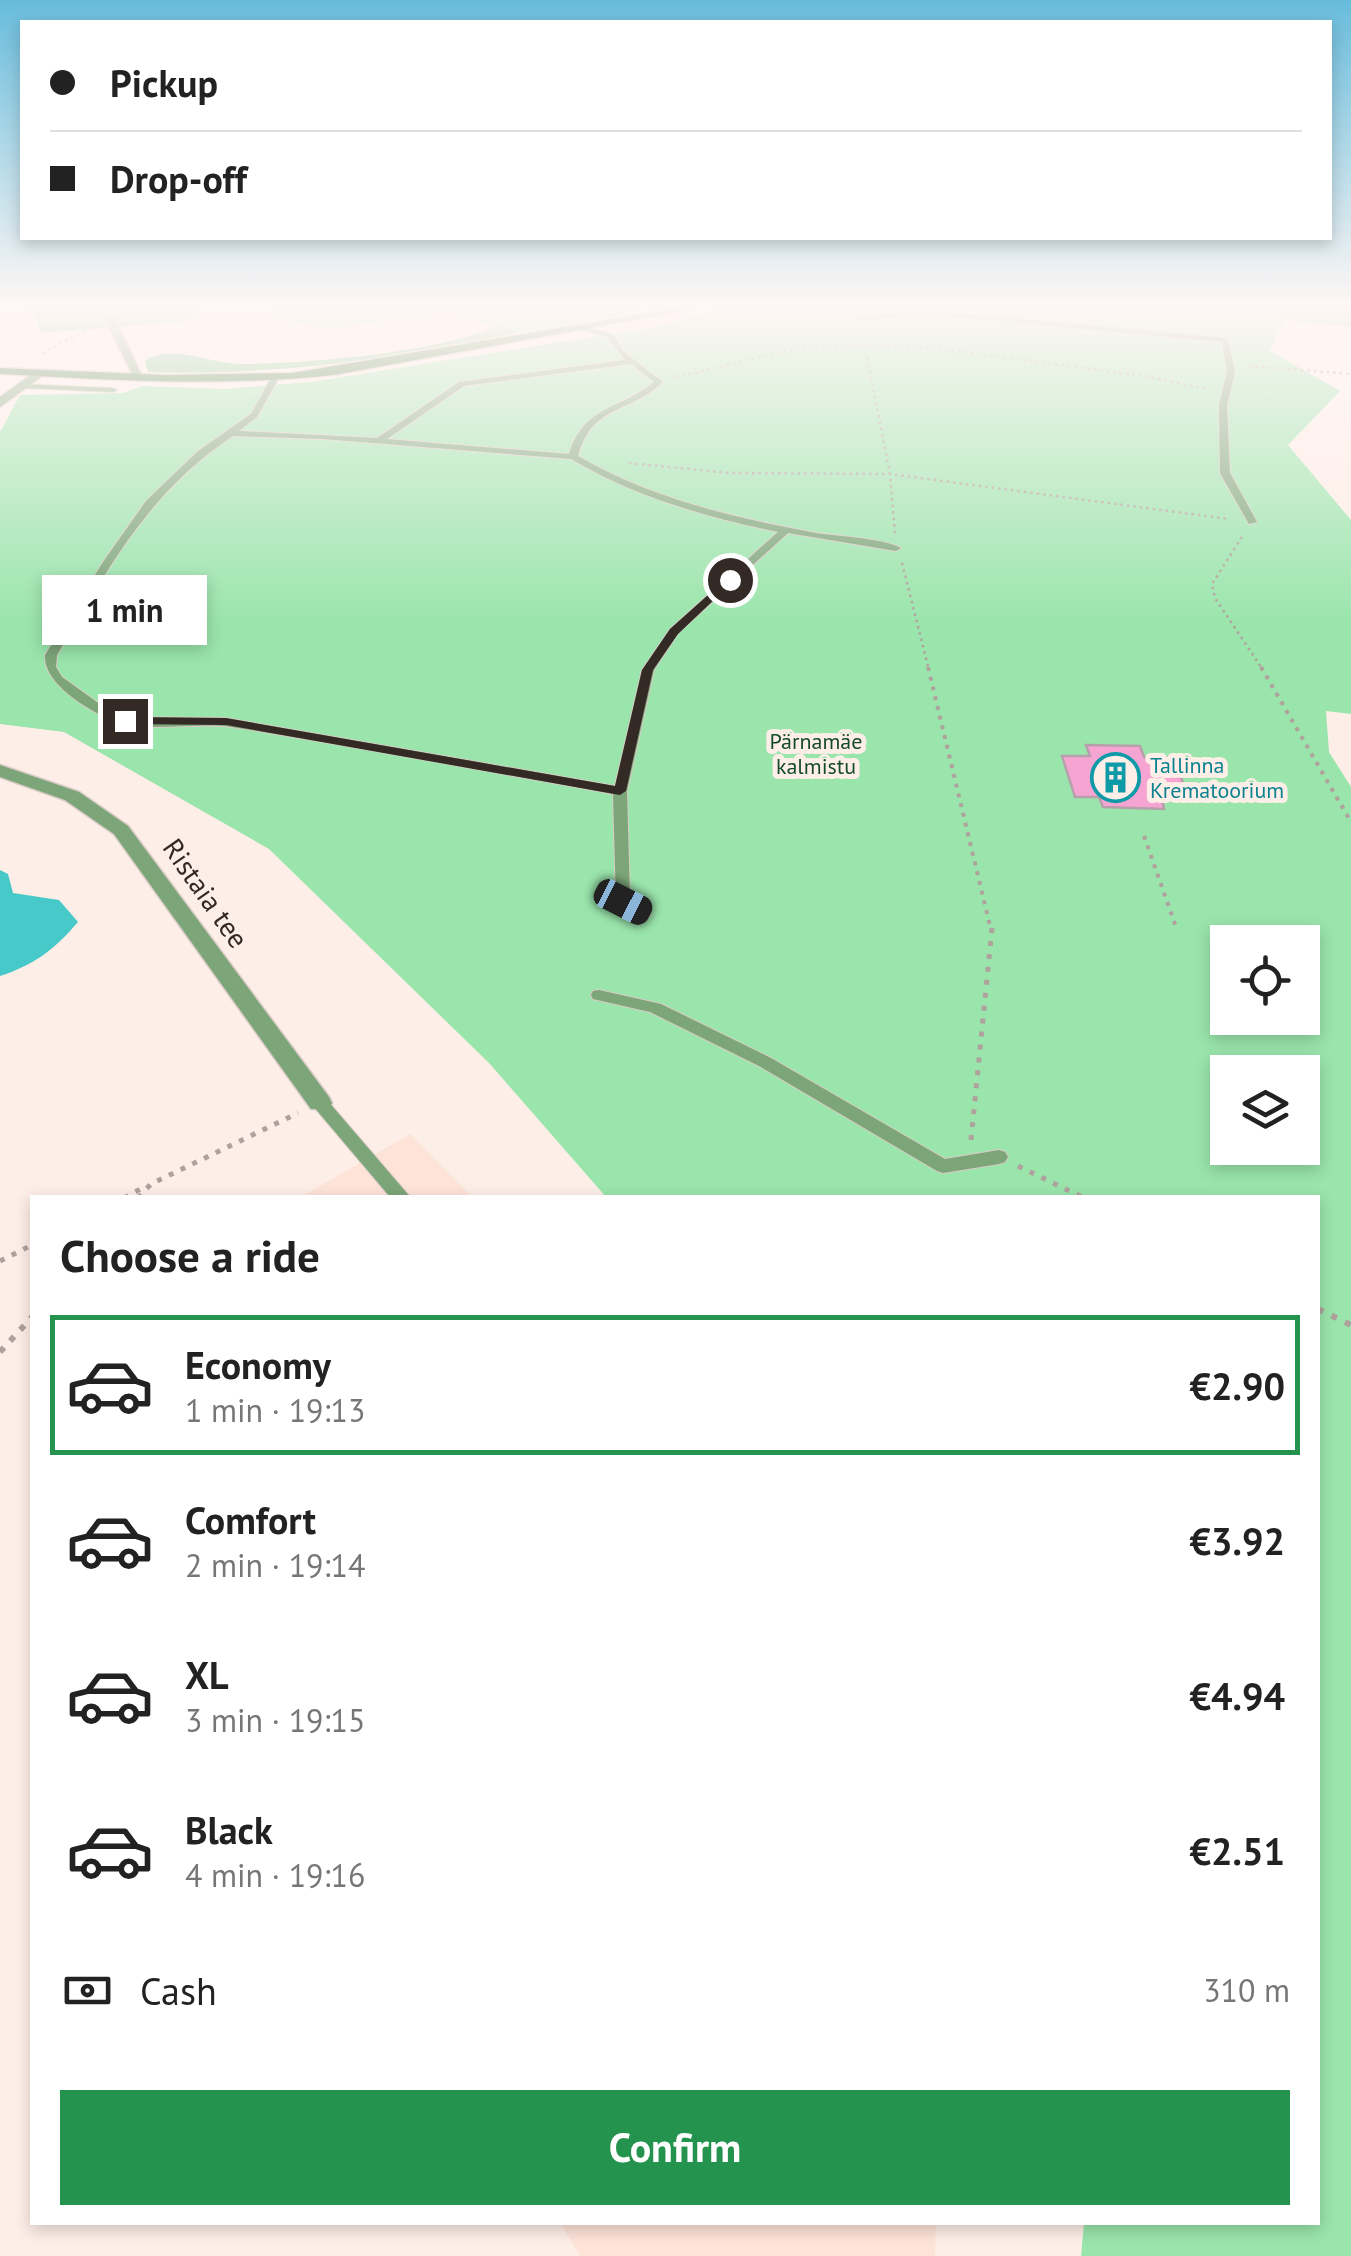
<!DOCTYPE html>
<meta charset="utf-8">
<style>
body{margin:0;font-family:"PT Sans",sans-serif;background:#f2f2f2;color:#222;height:100vh;display:flex;flex-direction:column;font-size:38px;white-space:nowrap}
*{box-sizing:border-box;margin:0}
p{font-size:32px;color:#767676}
.icon{flex:none;width:55px;height:55px;fill:none;stroke:currentColor;stroke-width:2;stroke-linecap:round;stroke-linejoin:round}
.map{position:relative;flex:1;overflow:hidden}
.details{position:absolute;left:30px;top:1195px;width:1290px;height:1030px;display:flex;flex-direction:column;background:#fff;border-radius:0px;box-shadow:0 5px 15px #0003}
.details>*{flex:none}
.hud{position:absolute;left:20px;top:20px;width:1312px;height:220px;border-radius:0px;box-shadow:0 5px 15px #0003;display:grid;align-content:center;height:220px;padding:0 30px;background:#fff}
.fabs{position:absolute;left:1210px;top:925px;display:grid;gap:20px}
.fabs a{display:grid;place-items:center;width:110px;height:110px;border-radius:0px;background:#fff;box-shadow:0 5px 15px #0003;font-size:50px}
.end{position:absolute;width:45px;height:45px;margin:-22px;border:12px solid #332a26;background:#fff;box-shadow:0 0 0 5px #fff}
.from{border-radius:50%}
.bubble{position:absolute;height:70px;border-radius:0px;background:#fff;box-shadow:0 5px 15px #0003;font-size:32px;font-weight:800;line-height:70px;text-align:center}
.car{position:absolute;width:30px;height:60px;margin:-30px -15px;border-radius:12px;box-shadow:0 0 8px 2px #0007;background:linear-gradient(#222 24%,#8ab4d8 0 40%,#222 0 76%,#8ab4d8 0 86%,#222 0)}
.hud b{display:flex;align-items:center;gap:35px;height:95px;font-size:38px}
.hud b+b{border-top:2px solid #e0e0e0}
.hud i{width:25px;height:25px;background:#222}
ul{padding:0;list-style:none}
li{display:flex;align-items:center;gap:30px;height:140px;margin:0 20px 15px;padding:0 10px;border:5px solid transparent;border-radius:0px}
li div{flex:1}
li b{display:block;font-size:38px}
li em{font-style:normal;font-weight:800}
li.active{border-color:#24934d}
li>.icon{width:90px;height:90px;stroke-width:1.5}
h2{padding:0 30px;font-size:45px;line-height:120px}
.pay{display:flex;align-items:center;gap:25px;height:110px;padding:0 30px;font-size:38px}
.pay p{margin-inline-start:auto}
.cta{display:flex;gap:20px;margin-top:auto;padding:20px 30px}
.cta a{flex:1;height:115px;border-radius:0px;background:#24934d;color:#fff;font-size:40px;font-weight:800;line-height:115px;text-align:center}
.map>svg:first-child{display:block}
.built{fill:#fee3d9}
.green{fill:#9ae5ac;fill-rule:evenodd}
.forest{fill:#7cc88f}
.water{fill:#47c9c9}
.building{fill:#f6a4d1;stroke:#b7a0ac;stroke-width:2.5}
.lines{fill:none;stroke-linecap:round;stroke-linejoin:round}
.service-casing{stroke:#d9cbc5;stroke-width:2}
.minor-casing{stroke:#d9cbc5;stroke-width:3}
.secondary-casing{stroke:#d9cbc5;stroke-width:3}
.path-far3{stroke:#afa29c;stroke-width:2.5;stroke-dasharray:2.5 4;stroke-linecap:butt}
.path-far2{stroke:#afa29c;stroke-width:4;stroke-dasharray:4 6;stroke-linecap:butt}
.path-far1{stroke:#afa29c;stroke-width:5;stroke-dasharray:5 8;stroke-linecap:butt}
.path{stroke:#afa29c;stroke-width:6;stroke-dasharray:6 9;stroke-linecap:butt}
.service{fill:#7ca579;fill-rule:evenodd}
.minor{fill:#7ca579;fill-rule:evenodd}
.secondary{fill:#417e3d;fill-rule:evenodd}
.route{fill:#332a26}
.labels{text-anchor:middle;dominant-baseline:central;stroke-width:10;stroke-linejoin:round;paint-order:stroke}
.far-park-label{font-size:22px;fill:#144c27;stroke:#feeee8}
.far-culture-label{font-size:22px;fill:#0d838f;stroke:#feeee8;text-anchor:start}
.street-label{font-size:28px;fill:#332a26;stroke:#feeee8}
</style>
<div class="map">
<svg width="1351" height="2256" viewBox="0 0 1351 2256">
<rect width="100%" height="100%" fill="#feeee8"/>
<!-- built -->
<g class="built">
<path d="M410 1134 472 1197 299 1198Z"/>
<path d="M560 2223H936L935 2256H580Z"/>
</g>
<!-- green -->
<g class="green">
<path d="M266 309H650C621 314 536 336 513 332 489 329 471 313 446 313 385 315 323 346 266 309Z"/>
<path d="M719 309H1284V320L1270 351 1340 391 1288 445 1351 520V714L1326 711 1329 752 1351 787V2256H1081L1084 2223 1318 2222V1198L606 1197 489 1063 269 849 64 732 0 724V432L20 395 123 393 142 386 224 389 311 382 660 326ZM1228 942H1302V1018H1228ZM1228 1072H1302V1148H1228Z"/>
</g>
<!-- forest -->
<g class="forest">
<path d="M30 309H199L188 321 42 333Z"/>
<path d="M1284 309H1351V327L1284 320Z"/>
<path d="M497 327 517 333C392 359 275 376 148 372L145 360C176 343 211 365 244 364 322 362 423 354 497 327Z"/>
</g>
<!-- water -->
<path class="water" d="M0 870 8 874 13 893 59 900 78 922C54 950 34 965 0 976Z"/>
<!-- building -->
<path class="building" d="M1086 745 1140 746 1144 757 1174 758 1189 799H1162L1164 809 1103 807 1099 797H1075L1062 756H1090Z"/>
<g class="lines">
<defs>
<g id="service">
<path d="M143 309H155L110 321 106 319Z"/>
<path d="M922 310 1228 338 1235 372 1227 405 1230 473 1257 522 1249 524 1220 473 1219 405 1227 372 1222 342 922 314 861 320 857 318Z"/>
<path d="M575 324 613 334 624 352 663 382C629 415 593 403 578 456 650 498 731 517 811 532 837 537 879 537 901 548L896 551 788 533 678 633 654 670 627 791 630 899 650 910V916H640L616 901 613 794C486 771 359 747 232 727 201 722 144 732 118 723 93 713 43 685 45 655L103 562 146 501 198 451 251 414 272 376 279 378 257 417 239 431 377 438 459 382 625 360 607 337 575 328ZM631 364 654 382C620 410 584 405 569 454L387 439 464 386ZM233 436 323 439 571 459C635 497 706 517 778 532L670 629 642 670 615 786 226 718 127 717 101 705 62 677 56 667 57 655C108 569 147 493 233 436Z"/>
<path d="M19 384 113 388 117 390 113 392 22 388Z"/>
<path d="M599 990 661 1004 771 1058 945 1159 999 1150 1005 1152 1008 1157 1005 1162 999 1164 943 1173 937 1171 759 1066 650 1012 593 999 591 995 593 991Z"/>
<path d="M320 1097 326 1099 411 1198H391L314 1107 311 1103 314 1099Z"/>
</g>
<g id="minor">
<path d="M100 309H110L144 380 134 378Z"/>
<path d="M36 371 46 373 0 407V397Z"/>
<path d="M0 765 79 792 128 826 329 1097 332 1103 329 1109H311L114 834 65 800 0 777Z"/>
</g>
<path id="secondary" d="M672 309H694L334 375C222 387 112 380 0 374V368L167 375 292 373Z"/>
</defs>
<!-- service casing -->
<use href="#service" class="service-casing"/>
<!-- minor casing -->
<use href="#minor" class="minor-casing"/>
<!-- secondary casing -->
<use href="#secondary" class="secondary-casing"/>
<!-- path-far3 -->
<g class="path-far3">
<path d="M1170 309 1187 319"/>
<path d="M1254 317 1260 309"/>
<path d="M862 332 890 474 895 533"/>
<path d="M42 353 94 326"/>
<path d="M1249 366 1351 374"/>
<path d="M676 377 801 348 862 345 950 350 1143 376 1208 389"/>
<path d="M629 463 729 473 890 474 1229 519"/>
<path d="M1242 537 1212 584 1215 598 1263 670"/>
<path d="M902 563 929 670"/>
</g>
<!-- path-far2 -->
<g class="path-far2">
<path d="M928 667 991 930"/>
<path d="M1261 667 1351 822"/>
<path d="M1144 836 1176 927"/>
</g>
<!-- path-far1 -->
<g class="path-far1">
<path d="M971 1140 992 928"/>
<path d="M1018 1166 1084 1198"/>
<path d="M124 1198 144 1187"/>
<path d="M138 1198 151 1184 298 1113"/>
<path d="M0 1261 32 1245"/>
</g>
<!-- path -->
<g class="path">
<path d="M1318 1309 1351 1325"/>
<path d="M0 1352 32 1317"/>
</g>
<!-- service -->
<use href="#service" class="service"/>
<!-- minor -->
<use href="#minor" class="minor"/>
<!-- secondary -->
<use href="#secondary" class="secondary"/>
</g>
<!-- sky -->
<linearGradient id="sky" x2="0" y2="1"><stop stop-color="#67bcdc"/><stop offset="0.49" stop-color="#fff7f5"/><stop offset="1" stop-color="#fff7f5" stop-opacity="0"/></linearGradient>
<rect width="1351" height="625" fill="url(#sky)"/>
<!-- route -->
<path class="route" d="M727 578 735 580 678 634 653 670 626 791 620 795 226 725 125 724 120 721 125 717 226 718 615 786 642 670 670 629Z"/>
<!-- icons -->
<defs>
<symbol id="building-ring" viewBox="-11 -11 22 22"><circle r="9.5" fill="#feeee8" stroke="#0f9aa8" stroke-width="1.5"/><path d="M-4-6H4V6H1V3H-1V6H-4ZM-2.5-4.3h1.7v1.8h-1.7ZM.8-4.3h1.7v1.8H.8ZM-2.5-1h1.7V.8h-1.7ZM.8-1h1.7V.8H.8Z" fill="#0f9aa8"/></symbol>
</defs>
<g fill-rule="evenodd">
<use href="#building-ring" x="1088" y="750" width="55" height="55"/>
</g>
<g class="labels">
<!-- far-park labels -->
<g class="far-park-label">
<text x="816" y="741">Pärnamäe<tspan x="816" dy="25">kalmistu</tspan></text>
</g>
<!-- far-culture labels -->
<g class="far-culture-label">
<text x="1150" y="765">Tallinna<tspan x="1150" dy="25">Krematoorium</tspan></text>
</g>
<!-- street labels -->
<g class="street-label">
<text transform="translate(206 893) rotate(55)">Ristaia tee</text>
</g>
</g>
</svg>
<div class="fabs">
<a><svg class="icon" aria-label="locate" viewBox="0 0 24 24"><circle cx="12" cy="12" r="6"/><path d="M12 2v4M12 18v4M2 12h4M18 12h4"/></svg></a>
<a><svg class="icon" aria-label="layers" viewBox="0 0 24 24"><path d="M12 4l9 5-9 5-9-5zM3 14l9 5 9-5"/></svg></a>
</div>
<i class="end from" style="left:730px;top:580px"></i>
<i class="end" style="left:125px;top:721px"></i>
<div class="bubble" style="left:42px;top:575px;width:165px">1 min</div>
<i class="car" style="left:623px;top:902px;rotate:117deg"></i>
<div class="hud">
<b><i class="from"></i>Pickup</b>
<b><i></i>Drop-off</b>
</div>
<section class="details">
<h2>Choose a ride</h2>
<ul>
<li class="active"><svg class="icon" aria-label="car" viewBox="0 0 24 24"><path d="M5 17H2v-5l4-1 3-4h7l3 4 3 1v5h-3M9 17h6M6 11h13"/><circle cx="7" cy="17" r="2"/><circle cx="17" cy="17" r="2"/></svg><div><b>Economy</b><p>1 min · 19:13</p></div><em>€2.90</em></li>
<li><svg class="icon" aria-label="car" viewBox="0 0 24 24"><path d="M5 17H2v-5l4-1 3-4h7l3 4 3 1v5h-3M9 17h6M6 11h13"/><circle cx="7" cy="17" r="2"/><circle cx="17" cy="17" r="2"/></svg><div><b>Comfort</b><p>2 min · 19:14</p></div><em>€3.92</em></li>
<li><svg class="icon" aria-label="car" viewBox="0 0 24 24"><path d="M5 17H2v-5l4-1 3-4h7l3 4 3 1v5h-3M9 17h6M6 11h13"/><circle cx="7" cy="17" r="2"/><circle cx="17" cy="17" r="2"/></svg><div><b>XL</b><p>3 min · 19:15</p></div><em>€4.94</em></li>
<li><svg class="icon" aria-label="car" viewBox="0 0 24 24"><path d="M5 17H2v-5l4-1 3-4h7l3 4 3 1v5h-3M9 17h6M6 11h13"/><circle cx="7" cy="17" r="2"/><circle cx="17" cy="17" r="2"/></svg><div><b>Black</b><p>4 min · 19:16</p></div><em>€2.51</em></li>
</ul>
<div class="pay"><svg class="icon" aria-label="cash" viewBox="0 0 24 24"><path d="M3 7h18v10H3z"/><circle cx="12" cy="12" r="2"/></svg>Cash<p>310 m</p></div>
<div class="cta"><a>Confirm</a></div>
</section>
</div>
